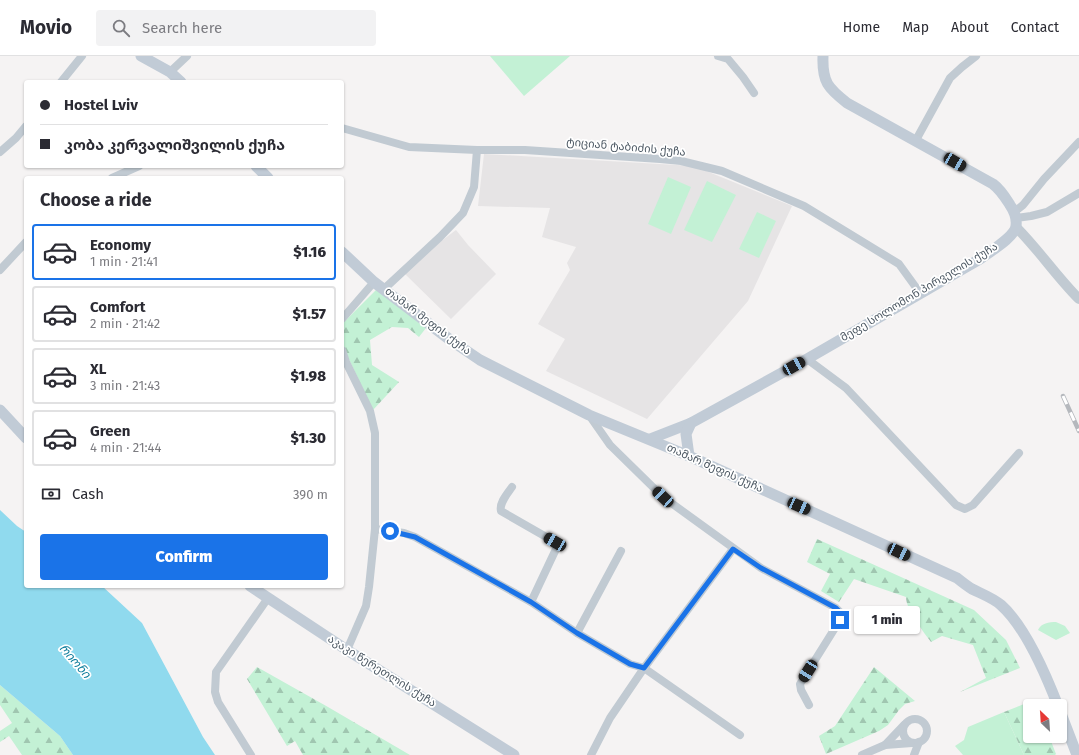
<!DOCTYPE html>
<meta charset="utf-8">
<style>
body{margin:0;font-family:"Fira Sans","Noto Sans Georgian",sans-serif;background:#f2f2f3;color:#2b2b33;height:100vh;display:flex;flex-direction:column;font-size:15px;white-space:nowrap}
*{box-sizing:border-box;margin:0}
p{font-size:13px;color:#7c7c81}
.icon{flex:none;width:22px;height:22px;fill:none;stroke:currentColor;stroke-width:2;stroke-linecap:round;stroke-linejoin:round}
.map{position:relative;flex:1;overflow:hidden}
.sheet{position:absolute;left:24px;top:120px;width:320px;height:412px;display:flex;flex-direction:column;background:#fff;border-radius:4px;box-shadow:0 1px 3px #0004}
.sheet>*{flex:none}
.top-card{position:absolute;left:24px;top:24px;width:320px;height:88px;border-radius:4px;box-shadow:0 1px 3px #0004;display:grid;align-content:center;height:88px;padding:0 16px;background:#fff}
.needle{width:26px;rotate:335deg}
.tools{position:absolute;left:1023px;top:643px;display:grid;gap:8px}
.tools a{display:grid;place-items:center;width:44px;height:44px;border-radius:4px;background:#fff;box-shadow:0 1px 3px #0004;font-size:20px}
.end{position:absolute;width:18px;height:18px;margin:-9px;border:5px solid #1a73e8;background:#fff;box-shadow:0 0 0 2px #fff}
.from{border-radius:50%}
.bubble{position:absolute;height:28px;border-radius:4px;background:#fff;box-shadow:0 1px 3px #0004;font-size:13px;font-weight:800;line-height:28px;text-align:center}
.car{position:absolute;width:12px;height:24px;margin:-12px -6px;border-radius:5px;box-shadow:0 0 3px 1px #0007;background:linear-gradient(#222 24%,#8ab4d8 0 40%,#222 0 76%,#8ab4d8 0 86%,#222 0)}
.top-card b{display:flex;align-items:center;gap:14px;height:38px;font-size:15px}
.top-card b+b{border-top:1px solid #e1e1e2}
.top-card i{width:10px;height:10px;background:#2b2b33}
ul{padding:0;list-style:none}
li{display:flex;align-items:center;gap:12px;height:56px;margin:0 8px 6px;padding:0 8px;border:2px solid #e1e1e2;border-radius:4px}
li div{flex:1}
li b{display:block;font-size:15px}
li em{font-style:normal;font-weight:800}
li.on{border-color:#1a73e8}
li>.icon{width:36px;height:36px;stroke-width:1.5}
h2{padding:0 16px;font-size:18px;line-height:48px}
.pay{display:flex;align-items:center;gap:10px;height:44px;padding:0 16px;font-size:15px}
.pay p{margin-inline-start:auto}
.button{display:flex;gap:8px;margin-top:auto;padding:8px 16px}
.button a{flex:1;height:46px;border-radius:4px;background:#1a73e8;color:#fff;font-size:16px;font-weight:800;line-height:46px;text-align:center}
header{display:flex;align-items:center;gap:24px;box-sizing:border-box;height:56px;padding:0 20px;background:#fff;border-bottom:1px solid #e1e1e2}
header strong{font-size:19px}
nav{display:flex;gap:22px;margin-inline-start:auto;font-size:14px}
.search{width:280px;height:36px;background:#f2f2f3;display:flex;align-items:center;gap:10px;box-sizing:border-box;padding:0 14px;border-radius:4px;color:#7c7c81;font-size:15px}
.map>svg:first-child{display:block}
.education{fill:#e6e4e5}
.green{fill:#c3f1d5}
.forest{fill:url(#forest-firs)}
.water{fill:#90daee}
.lines{fill:none;stroke-linecap:round;stroke-linejoin:round}
.minor{stroke:#c1cad2;stroke-width:8}
.tertiary{stroke:#c1cad2;stroke-width:10}
.secondary{stroke:#c1cbd6;stroke-width:11}
.rail-casing{stroke:#b5b8bd;stroke-width:4.5}
.rail{stroke:#fff;stroke-width:3;stroke-dasharray:9;stroke-linecap:butt}
.route{stroke:#1a73e8;stroke-width:5}
.labels{text-anchor:middle;dominant-baseline:central;stroke-width:3.5;stroke-linejoin:round;paint-order:stroke}
.street-label{font-size:11px;fill:#4a5661;stroke:#fff}
.water-label{font-size:12px;font-style:italic;fill:#0c7c9b;stroke:#fff}
</style>
<header>
<strong>Movio</strong>
<div class="search"><svg class="icon" aria-label="search" viewBox="0 0 24 24"><circle cx="10" cy="10" r="6"/><path d="M15 15l6 6"/></svg>Search here</div>
<nav><a>Home</a><a>Map</a><a>About</a><a>Contact</a></nav>
</header>
<div class="map">
<svg width="1079" height="699" viewBox="0 0 1079 699">
<defs>
<pattern id="forest-firs" width="22" height="20" patternUnits="userSpaceOnUse"><rect width="22" height="20" fill="#c3f1d5"/><path d="M5 1l3.5 6h-7zM16 11l3.5 6h-7z" fill="#a0c6b0"/></pattern>
</defs>
<rect width="100%" height="100%" fill="#f5f3f3"/>
<!-- education -->
<g class="education">
<path d="M484 98 694 110 792 150 748 245 647 363 546 315 565 283 538 268 570 214 567 207 576 191 542 181 550 152 478 150Z"/>
<path d="M456 174 468 189 496 218 451 263 405 218 424 198Z"/>
</g>
<!-- green -->
<g class="green">
<path d="M490 0H570L524 40Z"/>
<path d="M668 121 691 131 671 178 648 168Z"/>
<path d="M707 125 736 139 712 186 684 174Z"/>
<path d="M757 156 776 165 759 202 739 193Z"/>
<path d="M1056 566 1065 570 1070 577 1056 584 1038 574C1041 567 1049 566 1056 566Z"/>
<path d="M1004 656 1024 699H963L955 690 964 684 968 671Z"/>
</g>
<!-- forest -->
<g class="forest">
<path d="M377 233 426 272 419 281 408 272 392 271 370 284 372 309 399 326 373 354 345 295 342 280 344 266Z"/>
<path d="M817 483 974 554 1006 584 1020 612 960 636 986 622 973 589 942 580 931 586C923 575 906 554 906 541L854 523 839 546 821 535 830 518 807 506Z"/>
<path d="M257 611 328 651 410 699H303L295 685 287 690 247 623Z"/>
<path d="M874 611 915 645 905 648 899 654 888 669 879 675 826 698 819 680 835 670Z"/>
<path d="M0 629 60 680 73 699H22L9 680 0 686V675L12 667 0 649Z"/>
<path d="M1034 644 1036 650H1030V680H1049L1056 698 1055 699H1024L1004 656Z"/>
</g>
<!-- water -->
<path class="water" d="M0 454 17 470 26 476V530H102L142 567 203 681 215 699H73L60 680 0 629Z"/>
<g class="lines">
<!-- minor -->
<g class="minor">
<path d="M718 0 728 3 743 21 754 37"/>
<path d="M170 16 187 0"/>
<path d="M61 26 82 0"/>
<path d="M342 72 409 91 477 94H525L660 103 681 105 722 115 804 150 899 208 920 237"/>
<path d="M916 84 950 22 962 11 976 0"/>
<path d="M0 96 16 82 26 70"/>
<path d="M112 122 139 110"/>
<path d="M1014 156 1023 149 1044 123 1079 86"/>
<path d="M1016 162 1031 160 1047 156 1079 137"/>
<path d="M0 214 26 186"/>
<path d="M384 233 440 181 463 157 474 131 477 94"/>
<path d="M342 263 374 226"/>
<path d="M342 294 346 306 370 355 375 377V473L369 531 366 550 347 594"/>
<path d="M807 303 846 332 956 449 965 453 973 449 1019 397"/>
<path d="M589 359 610 389 663 441 761 512 836 552 841 557 840 564 800 628 801 634 809 649"/>
<path d="M512 431C507 438 499 447 501 455L555 486 556 493 531 546"/>
<path d="M375 473 404 477 415 481 531 546 577 577 630 608 644 612 740 679"/>
<path d="M577 577 621 495"/>
<circle cx="915" cy="675" r="12"/>
<path d="M885 689 904 669"/>
<path d="M251 699 218 646 215 636 216 616 268 542"/>
<path d="M591 699 610 662 644 612 733 493"/>
<path d="M862 699 885 689 912 687"/>
<path d="M914 699 919 686"/>
</g>
<!-- tertiary -->
<path class="tertiary" d="M1016 171C1039 194 1056 220 1079 243"/>
<!-- secondary -->
<g class="secondary">
<path d="M141 0 170 16 181 26"/>
<path d="M256 110 268 122"/>
<path d="M342 196 374 226 449 283 480 304 589 359 689 400 957 522C962 526 967 530 972 533 982 538 993 542 1001 549 1026 571 1046 619 1058 650"/>
<path d="M0 354 26 382"/>
<path d="M650 383 691 367"/>
<path d="M689 400 686 378 691 367 807 303 980 203C989 196 1015 181 1016 170 1017 163 1014 155 1010 149 1005 141 1001 134 993 128L847 47C828 32 822 26 823 0"/>
<path d="M250 530 347 594 514 699"/>
<path d="M1060 655 1077 699"/>
</g>
<defs>
<path id="rail" d="M1063 340 1079 375"/>
</defs>
<!-- rail casing -->
<use href="#rail" class="rail-casing"/>
<!-- rail -->
<use href="#rail" class="rail"/>
</g>
<g class="lines">
<!-- route -->
<path class="route" d="M390 475 415 481 531 546 577 577 630 608 644 612 733 493 761 512 836 552 841 557 840 564"/>
</g>
<g class="labels">
<!-- street labels -->
<g class="street-label">
<text transform="translate(626 91) rotate(5)">ტიციან ტაბიძის ქუჩა</text>
<text transform="translate(919 236) rotate(-31)">მეფე სოლომონ პირველის ქუჩა</text>
<text transform="translate(428 265) rotate(37)">თამარ მეფის ქუჩა</text>
<text transform="translate(715 412) rotate(24)">თამარ მეფის ქუჩა</text>
<text transform="translate(382 615) rotate(32)">აკაკი წერეთლის ქუჩა</text>
</g>
<!-- water labels -->
<g class="water-label">
<text transform="translate(75 605) rotate(49)">რიონი</text>
</g>
</g>
</svg>
<div class="tools">
<a><svg class="needle" viewBox="-14 -14 28 28"><path d="M0-13l5 13h-10z" fill="#e53935"/><path d="M0 13l5-13h-10z" fill="#7c7c81"/></svg></a>
</div>
<i class="end from" style="left:390px;top:475px"></i>
<i class="end" style="left:840px;top:564px"></i>
<div class="bubble" style="left:854px;top:550px;width:66px">1 min</div>
<i class="car" style="left:955px;top:106px;rotate:120deg"></i>
<i class="car" style="left:794px;top:310px;rotate:61deg"></i>
<i class="car" style="left:663px;top:441px;rotate:313deg"></i>
<i class="car" style="left:799px;top:450px;rotate:114deg"></i>
<i class="car" style="left:555px;top:486px;rotate:300deg"></i>
<i class="car" style="left:899px;top:496px;rotate:115deg"></i>
<i class="car" style="left:808px;top:615px;rotate:212deg"></i>
<div class="top-card">
<b><i class="from"></i>Hostel Lviv</b>
<b><i></i>კობა კერვალიშვილის ქუჩა</b>
</div>
<section class="sheet">
<h2>Choose a ride</h2>
<ul>
<li class="on"><svg class="icon" aria-label="car" viewBox="0 0 24 24"><path d="M5 17H2v-5l4-1 3-4h7l3 4 3 1v5h-3M9 17h6M6 11h13"/><circle cx="7" cy="17" r="2"/><circle cx="17" cy="17" r="2"/></svg><div><b>Economy</b><p>1 min · 21:41</p></div><em>$1.16</em></li>
<li><svg class="icon" aria-label="car" viewBox="0 0 24 24"><path d="M5 17H2v-5l4-1 3-4h7l3 4 3 1v5h-3M9 17h6M6 11h13"/><circle cx="7" cy="17" r="2"/><circle cx="17" cy="17" r="2"/></svg><div><b>Comfort</b><p>2 min · 21:42</p></div><em>$1.57</em></li>
<li><svg class="icon" aria-label="car" viewBox="0 0 24 24"><path d="M5 17H2v-5l4-1 3-4h7l3 4 3 1v5h-3M9 17h6M6 11h13"/><circle cx="7" cy="17" r="2"/><circle cx="17" cy="17" r="2"/></svg><div><b>XL</b><p>3 min · 21:43</p></div><em>$1.98</em></li>
<li><svg class="icon" aria-label="car" viewBox="0 0 24 24"><path d="M5 17H2v-5l4-1 3-4h7l3 4 3 1v5h-3M9 17h6M6 11h13"/><circle cx="7" cy="17" r="2"/><circle cx="17" cy="17" r="2"/></svg><div><b>Green</b><p>4 min · 21:44</p></div><em>$1.30</em></li>
</ul>
<div class="pay"><svg class="icon" aria-label="cash" viewBox="0 0 24 24"><path d="M3 7h18v10H3z"/><circle cx="12" cy="12" r="2"/></svg>Cash<p>390 m</p></div>
<div class="button"><a>Confirm</a></div>
</section>
</div>
